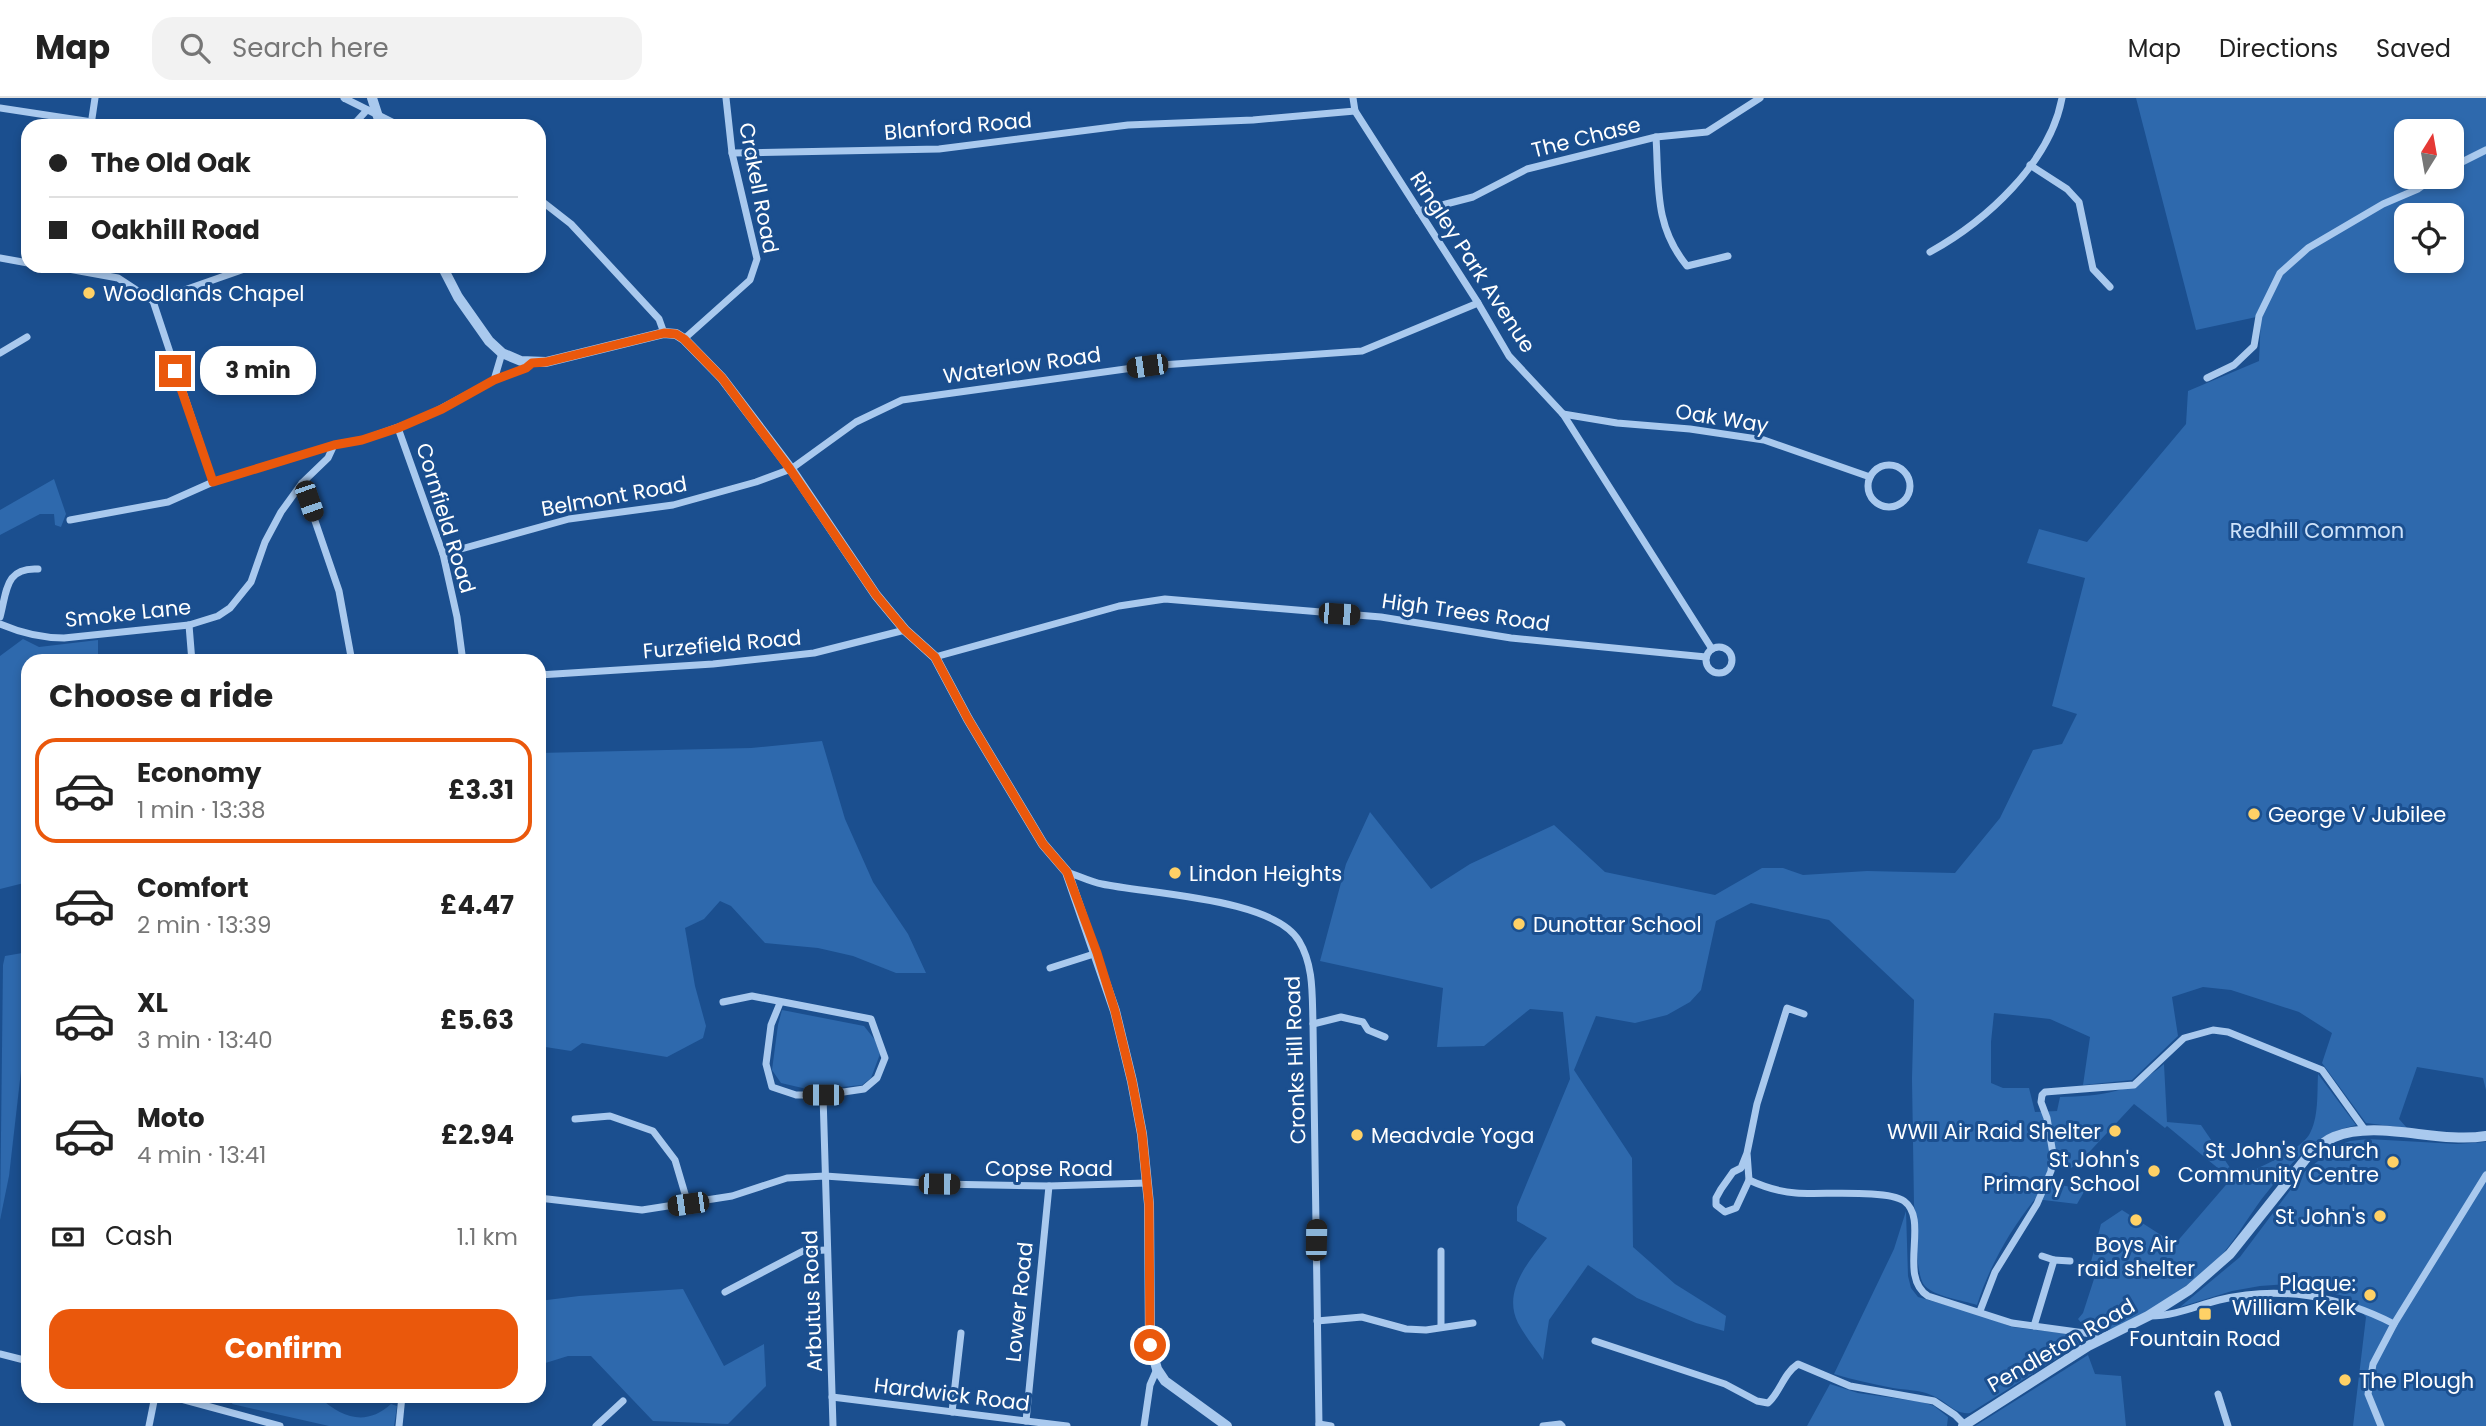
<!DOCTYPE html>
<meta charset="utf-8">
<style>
body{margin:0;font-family:Poppins,sans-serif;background:#f2f2f2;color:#222;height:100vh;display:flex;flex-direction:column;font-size:26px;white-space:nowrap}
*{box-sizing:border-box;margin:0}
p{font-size:23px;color:#767676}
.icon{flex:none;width:38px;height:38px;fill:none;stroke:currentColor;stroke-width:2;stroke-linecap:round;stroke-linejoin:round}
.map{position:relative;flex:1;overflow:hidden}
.sheet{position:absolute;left:21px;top:556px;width:525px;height:749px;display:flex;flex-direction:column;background:#fff;border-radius:21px;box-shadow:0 4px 10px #0003}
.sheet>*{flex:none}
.guide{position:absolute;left:21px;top:21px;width:525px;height:154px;border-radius:21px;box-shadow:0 4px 10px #0003;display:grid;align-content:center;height:154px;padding:0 28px;background:#fff}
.needle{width:46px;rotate:11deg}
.fabs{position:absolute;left:2394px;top:21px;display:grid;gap:14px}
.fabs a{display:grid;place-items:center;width:70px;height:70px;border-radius:14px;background:#fff;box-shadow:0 4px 10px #0003;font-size:35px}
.end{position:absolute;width:32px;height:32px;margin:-16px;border:9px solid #ea580c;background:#fff;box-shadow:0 0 0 4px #fff}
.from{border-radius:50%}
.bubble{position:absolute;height:49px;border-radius:21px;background:#fff;box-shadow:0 4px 10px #0003;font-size:23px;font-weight:700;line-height:49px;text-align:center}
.car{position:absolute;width:21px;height:42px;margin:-21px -10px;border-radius:9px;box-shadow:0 0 5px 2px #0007;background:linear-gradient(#222 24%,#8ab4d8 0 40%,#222 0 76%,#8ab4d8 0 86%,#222 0)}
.guide b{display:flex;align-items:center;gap:24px;height:66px;font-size:26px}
.guide b+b{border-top:2px solid #e0e0e0}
.guide i{width:18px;height:18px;background:#222}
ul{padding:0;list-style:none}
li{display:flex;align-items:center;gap:21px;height:105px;margin:0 14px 10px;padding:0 14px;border:4px solid transparent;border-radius:21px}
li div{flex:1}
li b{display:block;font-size:26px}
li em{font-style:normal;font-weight:700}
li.current{border-color:#ea580c}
li>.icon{width:63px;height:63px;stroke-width:1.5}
h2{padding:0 28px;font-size:32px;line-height:84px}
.pay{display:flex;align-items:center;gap:18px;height:77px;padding:0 28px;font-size:26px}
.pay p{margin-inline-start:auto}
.button{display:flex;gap:14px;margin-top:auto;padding:14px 28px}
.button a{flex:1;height:80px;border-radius:21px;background:#ea580c;color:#fff;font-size:28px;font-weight:700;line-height:80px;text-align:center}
header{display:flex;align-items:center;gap:42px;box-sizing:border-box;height:98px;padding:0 35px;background:#fff;border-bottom:2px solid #e0e0e0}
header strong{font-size:33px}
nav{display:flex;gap:38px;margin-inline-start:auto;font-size:24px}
.search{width:490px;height:63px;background:#f2f2f2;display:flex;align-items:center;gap:18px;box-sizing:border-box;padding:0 24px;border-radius:21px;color:#767676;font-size:26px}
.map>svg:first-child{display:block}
.green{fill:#2e69ad;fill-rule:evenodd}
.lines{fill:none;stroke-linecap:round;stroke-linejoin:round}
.minor{stroke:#a9c9ee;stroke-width:7}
.tertiary{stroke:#a9c9ee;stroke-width:10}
.route{stroke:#ea580c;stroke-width:9}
.poi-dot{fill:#ffd166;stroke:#1b4f8f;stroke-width:2.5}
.labels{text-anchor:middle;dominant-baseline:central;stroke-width:6;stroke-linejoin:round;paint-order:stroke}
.street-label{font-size:21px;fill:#fff;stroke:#1b4f8f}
.poi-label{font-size:21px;fill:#fff;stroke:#1b4f8f;text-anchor:start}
.park-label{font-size:21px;fill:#cfe3fa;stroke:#1b4f8f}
</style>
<header>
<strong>Map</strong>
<div class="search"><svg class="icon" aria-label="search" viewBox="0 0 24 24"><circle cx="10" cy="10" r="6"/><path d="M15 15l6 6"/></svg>Search here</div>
<nav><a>Map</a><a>Directions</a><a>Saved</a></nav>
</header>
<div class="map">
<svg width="2486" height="1328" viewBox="0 0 2486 1328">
<rect width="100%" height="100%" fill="#1b4f8f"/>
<!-- green -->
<g class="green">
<path d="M2136 0H2486V992L2483 980 2417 969 2399 1021 2407 1030 2366 1025 2322 965 2332 935 2299 914 2231 892 2203 889 2172 899 2178 938 2132 982 2083 987 2090 939 2050 921 1994 915 1991 944V985L2003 990H2029L2035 1014 2057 1013 2060 999C2103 998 2130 995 2164 966L2167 1024 2201 1027 2237 1080C2256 1070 2297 1055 2309 1037 2319 1020 2317 995 2318 976L2356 1027C2336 1032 2320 1038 2305 1053 2288 1068 2268 1092 2256 1109 2241 1130 2229 1152 2210 1169 2192 1185 2128 1230 2105 1232 2093 1233 2085 1230 2078 1221L2083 1215 2094 1181 2088 1175 2101 1126 2122 1112 2175 1146 2231 1081 2167 1028 2165 1030 2134 1006 2079 1065 2071 1070 2051 1069 2047 1084 2085 1092 2077 1106 2035 1101C2010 1132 1989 1169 1977 1207 1962 1202 1936 1199 1925 1188 1914 1176 1918 1126 1914 1107L1912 981 1914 902 1829 822 1751 805 1716 823 1701 892 1690 904 1667 917 1635 925 1596 918 1574 972 1632 1060 1633 1149 1675 1186 1726 1218 1724 1233 1696 1225 1637 1200 1588 1167 1549 1222 1543 1262C1535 1250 1525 1238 1518 1225 1502 1193 1529 1163 1547 1140L1517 1123V1109L1570 981 1563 914 1530 911 1484 948 1437 949 1443 890 1320 863 1346 766 1370 714 1431 791 1470 766 1554 727 1605 774 1715 797 1762 770H1783L1803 777 1867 773 1955 775 2000 720 2033 652 2062 646 2077 616 2052 608 2085 480 2027 465 2039 431 2087 444 2186 326 2188 293 2259 263 2261 218 2196 232ZM2406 33H2452V79H2406ZM2406 117H2452V163H2406Z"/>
<path d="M54 381 66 416 61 429 55 427 54 416H40L0 437V412Z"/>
<path d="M23 541 39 549 98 542V563L28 564V784L0 791V558Z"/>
<path d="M822 643 845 721 873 784 908 836 926 875H896L853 858 818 850 765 845 731 808 720 803 704 821 685 830 695 888 706 928 703 940 667 959 582 945 571 953 539 948V655L751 650Z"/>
<path d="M28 854V912L9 1078 0 1122 3 867 5 858Z"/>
<path d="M782 912 864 928 875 942 880 956 871 980 862 987 811 992 781 985 772 972 778 927Z"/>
<path d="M2368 1041 2457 1046 2486 1044V1328H2353L2366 1219 2349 1199 2289 1186 2260 1188 2232 1193 2180 1209 2240 1159 2303 1075 2337 1048 2350 1043Z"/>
<path d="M1906 1113 1908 1178 1911 1190 1918 1199 1981 1217 2012 1229 2079 1237 2083 1239V1244L1970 1315C1954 1317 1946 1302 1931 1297 1920 1292 1906 1292 1893 1290 1873 1286 1854 1282 1834 1276L1894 1151Z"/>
<path d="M683 1191 724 1268 764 1246 766 1288 728 1326 653 1323 591 1258H568L539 1267V1203L579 1198Z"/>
<path d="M2088 1257 2095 1276 2121 1278 2126 1328H1975Z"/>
<path d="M1830 1286 1858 1295 1922 1304 1934 1308 1948 1319 1947 1328H1807Z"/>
<path d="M235 1299H319C343 1321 367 1328 391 1306L397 1308 394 1328H329L232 1306Z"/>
</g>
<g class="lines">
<!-- minor -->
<g class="minor">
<path d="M344 0 400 28"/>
<path d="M1353 0 1355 13 1478 205 1509 258 1563 316 1712 551"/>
<path d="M0 10 92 24"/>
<path d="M91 27 95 0"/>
<path d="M341 28 356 24 367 12"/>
<path d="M1656 39C1659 88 1654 128 1687 168L1728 158"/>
<path d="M732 55 939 51 1128 27 1253 22 1355 13"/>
<path d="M2030 67 2067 91 2079 104 2093 171 2110 189"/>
<path d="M2452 69 2486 52"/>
<path d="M539 101 571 126 659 221 664 235"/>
<path d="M1419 113 1473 99 1527 71 1656 39 1707 34 1760 0"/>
<path d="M1930 154C1986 123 2050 65 2062 0"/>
<path d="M0 160 28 165"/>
<path d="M52 168 118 180 153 203 253 168"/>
<path d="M153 203 213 384"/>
<path d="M684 241 750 182 757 161 732 55 726 0"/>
<path d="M0 255 27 239"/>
<path d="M2207 280 2234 267 2254 248 2259 218 2280 175 2308 150 2383 106 2418 91 2435 79"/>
<path d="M494 282 502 255"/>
<path d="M1563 316 1617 325 1690 331 1764 342 1870 379"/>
<path d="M398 330 443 456 457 519 463 564"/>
<circle cx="1889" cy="388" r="21"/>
<path d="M302 385 339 493 352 564"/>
<path d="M70 422 168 404 213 384 334 347 362 342 423 320 494 282 526 270 532 265"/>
<path d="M443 456 569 421 673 407 756 384 791 371 856 324 902 302 1147 268 1362 253 1478 205"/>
<path d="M0 519C7 493 5 469 38 471"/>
<path d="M0 526C21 535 41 540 64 540L189 527 218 518 230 510 251 484 265 444 281 414 302 385 328 360 334 347"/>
<path d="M189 527 192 564"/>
<circle cx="1719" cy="562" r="13"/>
<path d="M935 559 1119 508 1165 501 1381 519 1511 540 1706 559"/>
<path d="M539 577 713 566 814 555 905 532"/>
<path d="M1067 774C1079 778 1091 784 1102 786 1148 796 1274 800 1299 843 1314 868 1312 897 1313 926L1319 1328"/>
<path d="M1050 870 1097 855"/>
<path d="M723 904 752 898 871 921 885 960 877 980 864 991 823 997 833 1328"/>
<path d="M780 905 771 927 766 966 772 989 796 997H823"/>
<path d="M1313 926 1341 919 1363 924 1368 932 1385 939"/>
<path d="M575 1021 610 1018 653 1033 675 1062 688 1106"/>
<path d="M1747 1055 1741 1070 1733 1074 1721 1091 1716 1100V1107L1725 1114 1736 1110 1749 1082 1747 1055 1757 1006 1787 910 1804 916"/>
<path d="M1749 1082C1762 1088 1781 1094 1796 1095 1819 1097 1887 1091 1904 1103 1930 1122 1897 1178 1928 1198L2012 1225 2092 1236 2101 1241"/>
<path d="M539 1100 642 1112 732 1098 787 1080 825 1078 939 1086 1049 1088 1147 1085"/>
<path d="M1441 1153V1229"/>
<path d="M2054 1162 2070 1163"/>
<path d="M725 1194 803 1153 827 1152"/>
<path d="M539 1196V1195"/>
<path d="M1980 1213 1995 1174 2037 1106 2051 1073 2053 1056 2047 1020 2041 1004 2042 997 2045 994 2134 987 2184 940 2213 932 2228 934 2322 972 2365 1032"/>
<path d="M2150 1218C2175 1218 2196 1208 2219 1202 2279 1187 2340 1198 2394 1226"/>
<path d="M1317 1223 1362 1219 1406 1231 1426 1232 1473 1225"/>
<path d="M2034 1228 2054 1162 2042 1158"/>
<path d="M1595 1243 1725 1286 1757 1303 1768 1305C1781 1293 1783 1276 1798 1266L1850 1288 1934 1303 1955 1317 1965 1327"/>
<path d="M0 1256 28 1263"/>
<path d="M2218 1296 2228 1328"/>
<path d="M170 1298 280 1328"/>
<path d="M832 1299 1067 1328"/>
<path d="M952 1314 961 1235"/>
<path d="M1026 1323 1049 1088"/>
<path d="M1319 1326 1331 1328"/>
<path d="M149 1328 155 1298"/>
<path d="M399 1328 402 1298"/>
<path d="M596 1328 623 1303"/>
<path d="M1144 1328 1150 1287 1157 1271"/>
<path d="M1543 1328 1560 1326 1562 1328"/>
<path d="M2381 1328 2368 1296 2373 1266 2394 1226 2486 1077"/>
</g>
<!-- tertiary -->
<g class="tertiary">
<path d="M372 0 381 28"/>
<path d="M442 168 458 199 489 243 502 255 521 263 546 264 664 235 676 236 684 241 722 280 791 371 876 497 905 532 935 559 968 621 1043 746 1067 774 1115 913 1132 983 1142 1036 1149 1106 1150 1247 1157 1271 1165 1283 1227 1328"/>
<path d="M1963 1328 2088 1248 2148 1218 2189 1192 2230 1156 2308 1058C2316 1051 2324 1043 2334 1039 2378 1021 2437 1046 2486 1038"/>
</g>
</g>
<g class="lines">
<!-- route -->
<path class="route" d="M175 273 213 384 334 347 362 342 398 330 442 311 494 282 526 270 532 265 546 264 664 235 676 236 684 241 722 280 790 371 876 497 905 532 935 559 968 621 1043 746 1067 774 1097 855 1115 913 1132 983 1142 1036 1149 1106 1150 1247"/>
</g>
<!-- markers -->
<g class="poi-dot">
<circle cx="89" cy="195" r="7"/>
<circle cx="2254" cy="716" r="7"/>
<circle cx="1175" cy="775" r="7"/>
<circle cx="1519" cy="826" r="7"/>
<circle cx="2115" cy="1033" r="7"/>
<circle cx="1357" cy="1037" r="7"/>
<circle cx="2393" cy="1064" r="7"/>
<circle cx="2154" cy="1073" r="7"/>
<circle cx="2380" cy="1118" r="7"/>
<circle cx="2136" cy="1122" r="7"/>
<circle cx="2370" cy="1197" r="7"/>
<rect x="2198" y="1209" width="14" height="14" rx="3.5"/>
<circle cx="2345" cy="1282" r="7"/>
</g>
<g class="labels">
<!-- street labels -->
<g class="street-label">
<text transform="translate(958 28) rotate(-5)">Blanford Road</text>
<text transform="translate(1586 39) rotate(-14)">The Chase</text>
<text transform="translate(759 90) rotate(79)">Crakell Road</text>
<text transform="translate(1473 164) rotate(57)">Ringley Park Avenue</text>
<text transform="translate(1022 267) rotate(-8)">Waterlow Road</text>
<text transform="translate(1722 320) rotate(9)">Oak Way</text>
<text transform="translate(614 398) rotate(-10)">Belmont Road</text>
<text transform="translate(446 420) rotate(73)">Cornfield Road</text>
<text transform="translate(1466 514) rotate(8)">High Trees Road</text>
<text transform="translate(128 515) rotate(-6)">Smoke Lane</text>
<text transform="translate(722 546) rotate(-5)">Furzefield Road</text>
<text transform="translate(1295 962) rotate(-92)">Cronks Hill Road</text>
<text x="1049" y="1070">Copse Road</text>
<text transform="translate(812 1203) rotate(-92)">Arbutus Road</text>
<text transform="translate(1019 1204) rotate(-84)">Lower Road</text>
<text transform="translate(2061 1247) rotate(-30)">Pendleton Road</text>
<text transform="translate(952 1296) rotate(7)">Hardwick Road</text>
</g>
<!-- poi labels -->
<g class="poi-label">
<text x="103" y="195">Woodlands Chapel</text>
<text x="2268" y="716">George V Jubilee</text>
<text x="1189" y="775">Lindon Heights</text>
<text x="1533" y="826">Dunottar School</text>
<text x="2101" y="1033" text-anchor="end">WWII Air Raid Shelter</text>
<text x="1371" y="1037">Meadvale Yoga</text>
<text x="2379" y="1052" text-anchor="end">St John's Church<tspan x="2379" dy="24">Community Centre</tspan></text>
<text x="2140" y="1061" text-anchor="end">St John's<tspan x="2140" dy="24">Primary School</tspan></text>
<text x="2366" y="1118" text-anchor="end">St John's</text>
<text x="2136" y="1146" text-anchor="middle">Boys Air<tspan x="2136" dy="24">raid shelter</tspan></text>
<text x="2356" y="1185" text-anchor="end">Plaque:<tspan x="2356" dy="24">William Kelk</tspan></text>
<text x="2205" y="1240" text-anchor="middle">Fountain Road</text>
<text x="2359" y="1282">The Plough</text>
</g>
<!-- park labels -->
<g class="park-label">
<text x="2317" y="432">Redhill Common</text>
</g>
</g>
</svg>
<div class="fabs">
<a><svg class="needle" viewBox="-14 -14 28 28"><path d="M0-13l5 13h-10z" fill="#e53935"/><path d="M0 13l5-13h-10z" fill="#767676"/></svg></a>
<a><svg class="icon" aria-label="locate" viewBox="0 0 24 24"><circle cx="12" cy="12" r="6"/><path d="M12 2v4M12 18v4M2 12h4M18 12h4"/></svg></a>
</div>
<i class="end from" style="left:1150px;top:1247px"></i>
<i class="end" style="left:175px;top:273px"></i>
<div class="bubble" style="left:200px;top:248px;width:116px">3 min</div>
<i class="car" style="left:1147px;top:268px;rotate:262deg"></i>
<i class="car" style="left:309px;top:403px;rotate:161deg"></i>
<i class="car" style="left:1339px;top:516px;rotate:94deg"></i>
<i class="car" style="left:823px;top:997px;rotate:270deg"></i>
<i class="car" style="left:939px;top:1086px;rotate:91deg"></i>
<i class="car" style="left:688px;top:1106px;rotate:262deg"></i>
<i class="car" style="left:1316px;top:1142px;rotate:1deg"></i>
<div class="guide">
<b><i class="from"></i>The Old Oak</b>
<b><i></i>Oakhill Road</b>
</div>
<section class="sheet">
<h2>Choose a ride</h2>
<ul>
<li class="current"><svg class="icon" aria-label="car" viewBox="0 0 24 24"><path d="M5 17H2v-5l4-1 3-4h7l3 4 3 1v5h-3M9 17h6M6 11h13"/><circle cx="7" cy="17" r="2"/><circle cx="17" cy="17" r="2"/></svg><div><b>Economy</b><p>1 min · 13:38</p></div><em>£3.31</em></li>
<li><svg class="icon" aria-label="car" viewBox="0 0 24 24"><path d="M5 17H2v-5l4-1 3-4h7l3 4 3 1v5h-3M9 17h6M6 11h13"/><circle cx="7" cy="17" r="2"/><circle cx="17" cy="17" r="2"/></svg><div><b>Comfort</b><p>2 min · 13:39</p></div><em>£4.47</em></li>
<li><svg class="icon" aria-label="car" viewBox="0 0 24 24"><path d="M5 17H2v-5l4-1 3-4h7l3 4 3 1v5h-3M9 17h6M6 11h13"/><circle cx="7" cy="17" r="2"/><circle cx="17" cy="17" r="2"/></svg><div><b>XL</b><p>3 min · 13:40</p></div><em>£5.63</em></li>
<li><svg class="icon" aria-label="car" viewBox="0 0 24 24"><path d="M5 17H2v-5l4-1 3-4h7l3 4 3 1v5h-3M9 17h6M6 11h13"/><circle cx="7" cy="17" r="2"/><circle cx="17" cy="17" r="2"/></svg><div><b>Moto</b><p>4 min · 13:41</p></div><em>£2.94</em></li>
</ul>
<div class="pay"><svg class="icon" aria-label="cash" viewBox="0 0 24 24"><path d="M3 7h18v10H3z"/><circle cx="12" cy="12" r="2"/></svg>Cash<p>1.1 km</p></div>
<div class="button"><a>Confirm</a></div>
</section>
</div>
